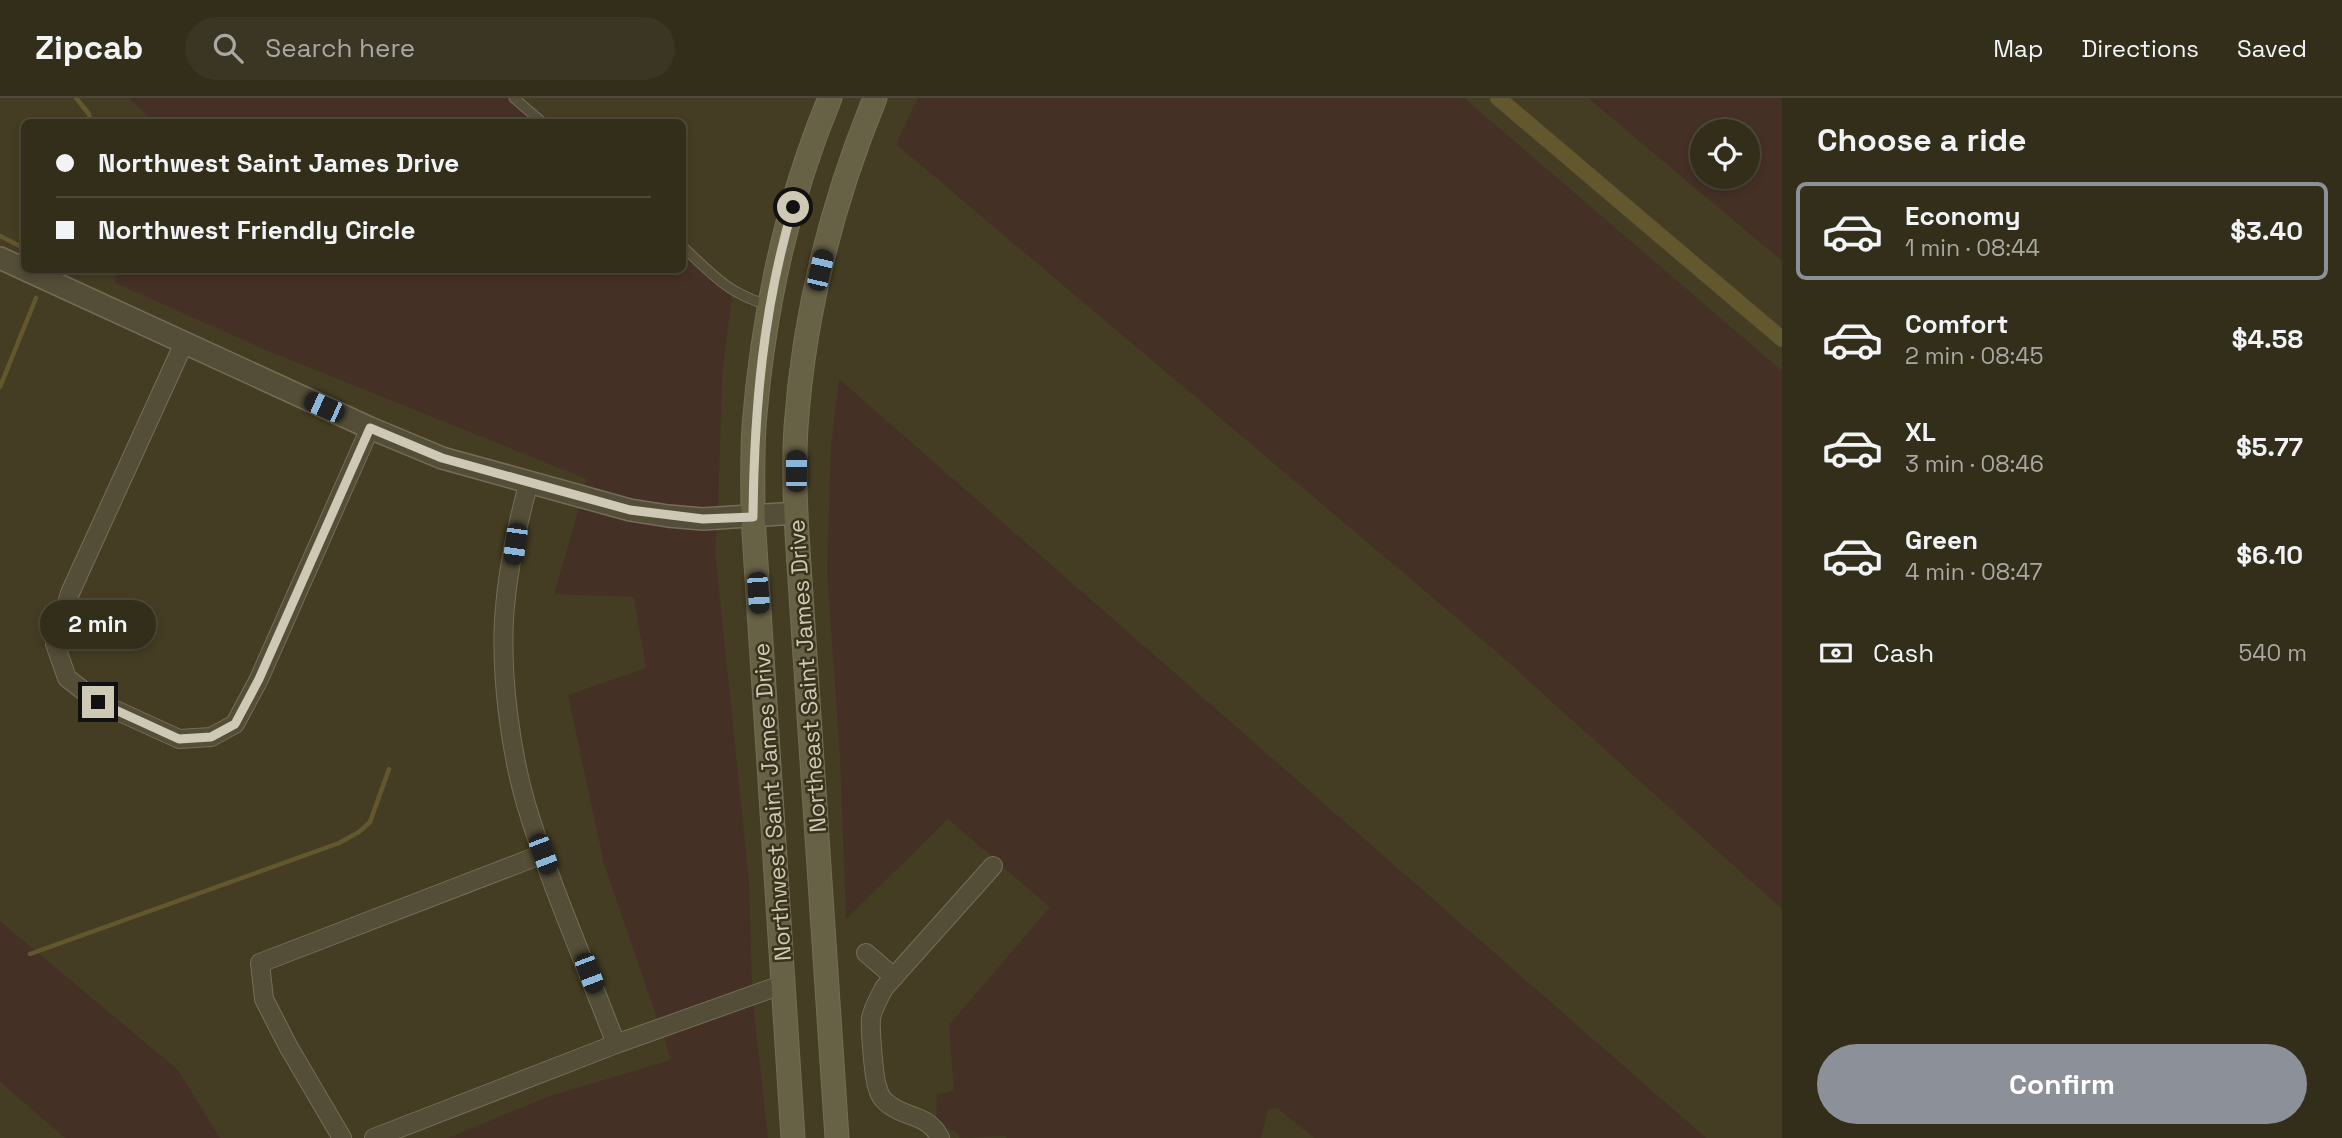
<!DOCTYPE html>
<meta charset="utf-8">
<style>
body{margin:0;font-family:"Space Grotesk",sans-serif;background:#3b3623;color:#f1f3f6;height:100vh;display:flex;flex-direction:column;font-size:26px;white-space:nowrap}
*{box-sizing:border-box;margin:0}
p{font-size:23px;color:#a9a8a2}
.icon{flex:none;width:38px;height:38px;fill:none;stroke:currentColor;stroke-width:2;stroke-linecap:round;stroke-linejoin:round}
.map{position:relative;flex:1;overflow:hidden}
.sheet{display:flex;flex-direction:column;background:#332e1a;width:560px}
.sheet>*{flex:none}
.guide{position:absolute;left:21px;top:21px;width:665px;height:154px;border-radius:10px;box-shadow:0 4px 10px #0003,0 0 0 2px #4e4a39;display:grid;align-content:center;height:154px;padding:0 35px;background:#332e1a}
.buttons{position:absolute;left:1690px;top:21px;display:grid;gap:14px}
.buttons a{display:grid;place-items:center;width:70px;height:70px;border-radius:50%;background:#332e1a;box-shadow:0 4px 10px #0003,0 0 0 2px #4e4a39;font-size:35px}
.end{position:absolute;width:32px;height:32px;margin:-16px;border:9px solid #cdc9b5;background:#111;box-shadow:0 0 0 4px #111}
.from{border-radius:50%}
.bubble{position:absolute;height:49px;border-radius:24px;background:#332e1a;box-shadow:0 4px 10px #0003,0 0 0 2px #4e4a39;font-size:23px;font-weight:700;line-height:49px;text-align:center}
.car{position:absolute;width:21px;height:42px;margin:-21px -10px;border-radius:9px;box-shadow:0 0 5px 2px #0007;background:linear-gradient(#222 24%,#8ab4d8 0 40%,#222 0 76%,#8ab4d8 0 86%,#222 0)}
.guide b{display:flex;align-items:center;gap:24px;height:66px;font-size:26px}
.guide b+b{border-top:2px solid #4e4a39}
.guide i{width:18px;height:18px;background:#f1f3f6}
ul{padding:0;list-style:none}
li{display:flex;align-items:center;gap:21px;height:98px;margin:0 14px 10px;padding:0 21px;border:4px solid transparent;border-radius:10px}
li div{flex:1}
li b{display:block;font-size:26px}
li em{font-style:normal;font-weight:700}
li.on{border-color:#8c9099}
li>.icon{width:63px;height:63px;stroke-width:1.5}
h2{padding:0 35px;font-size:32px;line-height:84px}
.pay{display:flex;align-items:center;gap:18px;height:77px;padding:0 35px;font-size:26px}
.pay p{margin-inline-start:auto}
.primary-button{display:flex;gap:14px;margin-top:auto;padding:14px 35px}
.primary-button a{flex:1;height:80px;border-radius:42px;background:#8c9099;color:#fff;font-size:28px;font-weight:700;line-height:80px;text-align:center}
header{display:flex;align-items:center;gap:42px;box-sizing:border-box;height:98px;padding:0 35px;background:#332e1a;border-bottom:2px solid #4e4a39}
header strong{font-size:33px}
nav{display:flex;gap:38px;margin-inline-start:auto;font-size:24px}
.search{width:490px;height:63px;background:#3b3623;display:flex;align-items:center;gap:18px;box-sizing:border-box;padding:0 24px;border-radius:38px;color:#a9a8a2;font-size:26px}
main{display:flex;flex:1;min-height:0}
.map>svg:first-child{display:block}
.green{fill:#453026;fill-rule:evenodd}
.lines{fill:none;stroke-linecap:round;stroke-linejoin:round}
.stream{stroke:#62572d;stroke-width:4.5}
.canal{stroke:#62572d;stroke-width:16}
.service-casing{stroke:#746e59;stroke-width:11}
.minor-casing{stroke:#746e59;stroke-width:20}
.tertiary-casing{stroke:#746e59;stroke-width:24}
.secondary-casing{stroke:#746e59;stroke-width:25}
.service{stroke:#544e38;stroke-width:9}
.minor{stroke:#544e38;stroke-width:18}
.tertiary{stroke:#544e38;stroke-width:21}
.secondary{stroke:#676146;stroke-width:23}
.route{stroke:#cdc9b5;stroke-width:9}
.labels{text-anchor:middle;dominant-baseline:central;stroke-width:5;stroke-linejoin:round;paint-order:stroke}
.street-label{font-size:23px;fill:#cdc9b5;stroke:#39331d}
</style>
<header>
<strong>Zipcab</strong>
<div class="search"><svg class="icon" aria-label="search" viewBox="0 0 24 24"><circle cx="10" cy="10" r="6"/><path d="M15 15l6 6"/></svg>Search here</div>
<nav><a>Map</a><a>Directions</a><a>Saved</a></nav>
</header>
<main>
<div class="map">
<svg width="1782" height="1040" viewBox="0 0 1782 1040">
<rect width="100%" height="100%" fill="#443d23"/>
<!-- green -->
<g class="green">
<path d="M128 0H517L545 24H148L149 19Z"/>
<path d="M918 0H1464L1782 273V811L1491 549 896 46Z"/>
<path d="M1588 0H1782V163ZM1703 33H1748V79H1703Z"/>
<path d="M683 145 733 188 722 278 718 412 669 411 584 391 586 381 266 252 115 185 117 172H682Z"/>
<path d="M839 281 1706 1040H1314L1277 1010 1268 1012 1261 1040H1007L1005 1038 960 1040 957 1035 944 1029 936 1020 937 996 954 993 949 927 1050 809 1002 768 1004 766 993 757 991 758 948 721 846 821 840 657 827 472 831 350Z"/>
<path d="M580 407 717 428 715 453 749 784 752 889 658 923 604 766 568 597 646 570 634 499 554 496Z"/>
<path d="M0 823 178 972 220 1040H65L0 984Z"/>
<path d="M753 905 768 1040H448L550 998 671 962 663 937Z"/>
</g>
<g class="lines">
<!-- stream -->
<g class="stream">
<path d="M76 0 89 16 91 24"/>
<path d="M0 138 24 150"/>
<path d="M0 289 36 200"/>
<path d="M30 856 339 745 359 734 370 724 389 671"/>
</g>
<!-- canal -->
<path class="canal" d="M1498 0 1782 241"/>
<defs>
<g id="service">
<path d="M514 0 542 24"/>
<path d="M682 148C712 176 728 196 769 207"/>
</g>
<g id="minor">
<path d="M184 245 70 495 55 546 67 580 98 604 179 641 211 639 235 626 259 581 370 330"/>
<path d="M529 384C517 427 507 476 504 521 501 578 510 651 526 706 550 787 586 867 616 946"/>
<path d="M866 855 894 879"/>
<path d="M342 1040 288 948 264 901 260 865 543 756"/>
<path d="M374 1040 616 946 784 886"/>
<path d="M940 1040C928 1015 905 1021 887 1005 883 1002 879 996 878 991 874 983 870 931 871 920 873 910 879 900 884 890L993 768"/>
</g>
<g id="tertiary">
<path d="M0 160 24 171"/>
<path d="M26 172 370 330 442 360 630 412 668 418 703 421 796 415"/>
</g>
<g id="secondary">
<path d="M793 1040 753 419C753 388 752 358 754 328 763 216 787 103 830 0"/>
<path d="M837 1040 799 467C796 421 793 375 796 329 804 215 832 105 875 0"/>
</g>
</defs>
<!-- service casing -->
<use href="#service" class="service-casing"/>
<!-- minor casing -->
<use href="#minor" class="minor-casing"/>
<!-- tertiary casing -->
<use href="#tertiary" class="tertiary-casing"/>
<!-- secondary casing -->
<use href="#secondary" class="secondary-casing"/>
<!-- service -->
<use href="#service" class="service"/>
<!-- minor -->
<use href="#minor" class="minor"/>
<!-- tertiary -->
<use href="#tertiary" class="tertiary"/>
<!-- secondary -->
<use href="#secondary" class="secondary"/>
</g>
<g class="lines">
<!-- route -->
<path class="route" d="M98 604 179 641 211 639 235 626 259 581 370 330 442 360 630 412 703 421 753 419C754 313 763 210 793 109"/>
</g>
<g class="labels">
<!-- street labels -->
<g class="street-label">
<text transform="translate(807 578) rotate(-94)">Northeast Saint James Drive</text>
<text transform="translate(772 704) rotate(-94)">Northwest Saint James Drive</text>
</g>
</g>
</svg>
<div class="buttons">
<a><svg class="icon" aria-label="locate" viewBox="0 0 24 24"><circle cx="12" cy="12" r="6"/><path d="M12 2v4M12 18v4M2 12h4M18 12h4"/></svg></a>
</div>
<i class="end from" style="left:793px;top:109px"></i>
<i class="end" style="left:98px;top:604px"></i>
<div class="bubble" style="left:40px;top:502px;width:116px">2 min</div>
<i class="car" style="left:820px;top:172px;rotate:13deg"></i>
<i class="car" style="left:324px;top:309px;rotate:294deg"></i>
<i class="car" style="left:796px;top:373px;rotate:0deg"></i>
<i class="car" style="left:515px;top:446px;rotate:188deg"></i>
<i class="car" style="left:758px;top:495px;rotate:176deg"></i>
<i class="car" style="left:543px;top:756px;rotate:159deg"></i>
<i class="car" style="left:589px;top:875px;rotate:159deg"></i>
<div class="guide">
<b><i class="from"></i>Northwest Saint James Drive</b>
<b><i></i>Northwest Friendly Circle</b>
</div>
</div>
<section class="sheet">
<h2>Choose a ride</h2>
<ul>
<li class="on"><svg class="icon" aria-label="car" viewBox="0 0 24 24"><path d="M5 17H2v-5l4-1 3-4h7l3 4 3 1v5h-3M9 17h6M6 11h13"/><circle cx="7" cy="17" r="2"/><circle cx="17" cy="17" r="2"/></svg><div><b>Economy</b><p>1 min · 08:44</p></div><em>$3.40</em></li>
<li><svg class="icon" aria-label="car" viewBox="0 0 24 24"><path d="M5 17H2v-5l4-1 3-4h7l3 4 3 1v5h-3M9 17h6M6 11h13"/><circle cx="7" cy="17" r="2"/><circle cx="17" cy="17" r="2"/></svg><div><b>Comfort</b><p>2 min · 08:45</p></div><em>$4.58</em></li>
<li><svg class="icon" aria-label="car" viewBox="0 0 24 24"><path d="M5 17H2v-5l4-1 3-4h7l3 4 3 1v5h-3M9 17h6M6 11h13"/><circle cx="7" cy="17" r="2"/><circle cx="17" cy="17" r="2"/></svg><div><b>XL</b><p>3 min · 08:46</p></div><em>$5.77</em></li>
<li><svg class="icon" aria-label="car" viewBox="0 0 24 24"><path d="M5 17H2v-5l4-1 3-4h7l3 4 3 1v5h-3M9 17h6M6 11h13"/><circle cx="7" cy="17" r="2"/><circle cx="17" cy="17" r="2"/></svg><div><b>Green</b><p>4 min · 08:47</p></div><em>$6.10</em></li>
</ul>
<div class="pay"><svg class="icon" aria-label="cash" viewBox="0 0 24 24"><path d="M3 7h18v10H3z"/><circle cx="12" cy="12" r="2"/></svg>Cash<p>540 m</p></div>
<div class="primary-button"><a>Confirm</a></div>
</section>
</main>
